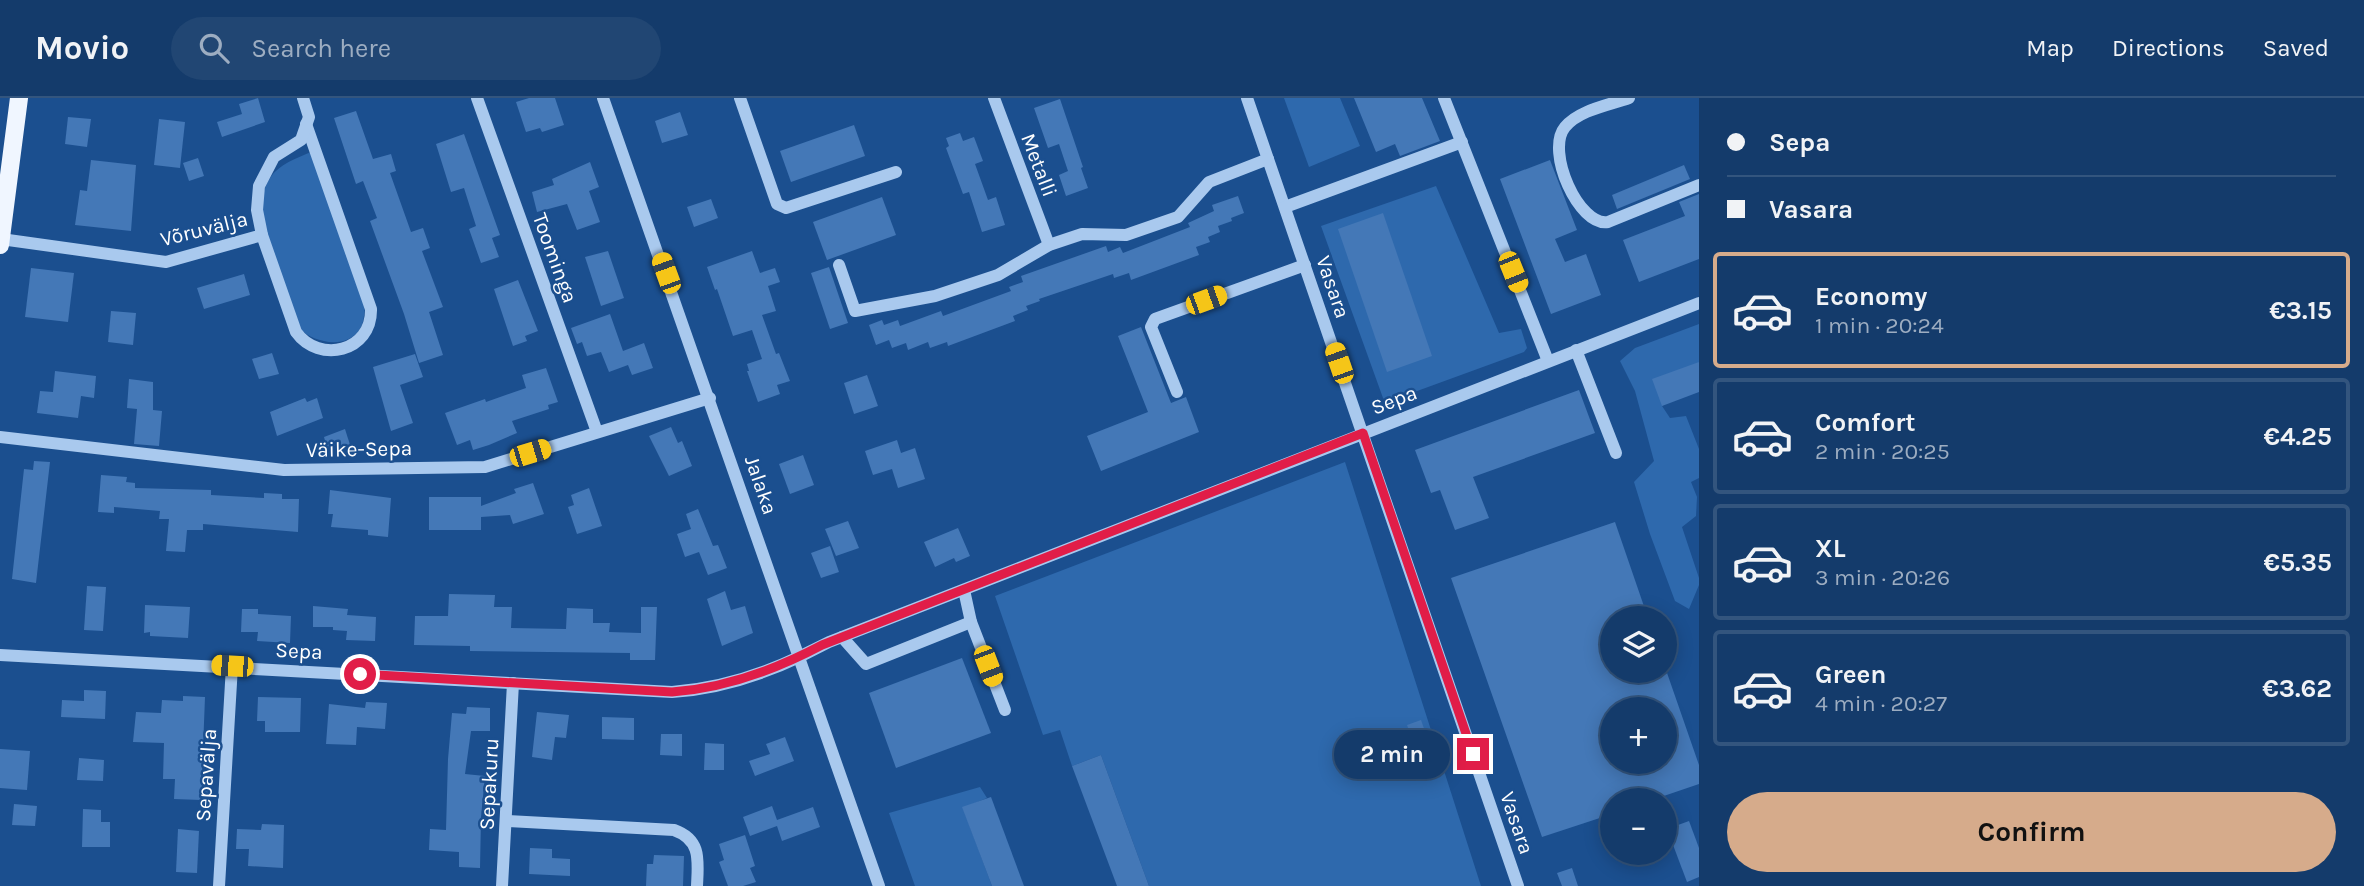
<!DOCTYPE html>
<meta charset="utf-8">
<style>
body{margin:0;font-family:Karla,sans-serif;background:#214673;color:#f1f3f6;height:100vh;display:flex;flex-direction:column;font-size:26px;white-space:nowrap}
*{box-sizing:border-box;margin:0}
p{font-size:23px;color:#9dadc1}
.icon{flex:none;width:38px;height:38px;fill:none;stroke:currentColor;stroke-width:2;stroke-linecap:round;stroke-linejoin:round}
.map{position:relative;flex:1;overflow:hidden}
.panel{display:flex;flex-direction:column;background:#143b6b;width:665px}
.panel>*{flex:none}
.top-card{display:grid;align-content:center;height:154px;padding:0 28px;background:#143b6b}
.fabs{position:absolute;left:1600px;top:508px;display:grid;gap:14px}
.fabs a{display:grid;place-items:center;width:77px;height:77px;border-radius:50%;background:#143b6b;box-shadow:0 4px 18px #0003,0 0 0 2px #33557e;font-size:35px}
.end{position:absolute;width:32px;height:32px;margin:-16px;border:9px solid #e11d48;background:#fff;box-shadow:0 0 0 4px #fff}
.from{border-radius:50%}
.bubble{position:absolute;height:49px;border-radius:24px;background:#143b6b;box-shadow:0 4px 18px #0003,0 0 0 2px #33557e;font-size:23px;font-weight:700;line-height:49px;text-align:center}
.car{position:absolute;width:21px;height:42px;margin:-21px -10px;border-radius:9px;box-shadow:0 0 5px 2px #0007;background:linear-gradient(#f5c518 24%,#345 0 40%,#f5c518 0 76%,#345 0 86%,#f5c518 0)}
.top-card b{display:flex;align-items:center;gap:24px;height:66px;font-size:26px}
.top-card b+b{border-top:2px solid #33557e}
.top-card i{width:18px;height:18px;background:#f1f3f6}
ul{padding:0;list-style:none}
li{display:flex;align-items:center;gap:21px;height:116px;margin:0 14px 10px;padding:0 14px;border:4px solid #33557e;border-radius:7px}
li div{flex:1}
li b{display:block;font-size:26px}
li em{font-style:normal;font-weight:700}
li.current{border-color:#d6ab8b}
li>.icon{width:63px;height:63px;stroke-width:1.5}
.cta{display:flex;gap:14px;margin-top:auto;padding:14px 28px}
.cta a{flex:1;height:80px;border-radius:42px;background:#d6ab8b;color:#111;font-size:28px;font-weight:700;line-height:80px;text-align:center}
header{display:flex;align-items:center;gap:42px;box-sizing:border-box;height:98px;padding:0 35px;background:#143b6b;border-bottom:2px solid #33557e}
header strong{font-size:33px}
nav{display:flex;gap:38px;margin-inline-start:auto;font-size:24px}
.search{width:490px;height:63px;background:#214673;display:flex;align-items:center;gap:18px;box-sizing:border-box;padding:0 24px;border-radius:38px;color:#9dadc1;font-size:26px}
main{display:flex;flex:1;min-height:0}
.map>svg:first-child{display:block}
.green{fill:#2e69ad}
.building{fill:#4478b7;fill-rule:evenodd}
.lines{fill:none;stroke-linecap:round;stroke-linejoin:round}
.minor{stroke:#a9c9ee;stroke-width:12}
.major{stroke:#f0f6ff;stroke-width:18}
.route{stroke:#e11d48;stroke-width:9}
.labels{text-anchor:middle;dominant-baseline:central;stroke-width:5;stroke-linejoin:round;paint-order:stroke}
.street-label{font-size:21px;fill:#fff;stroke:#1b4f8f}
</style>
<header>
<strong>Movio</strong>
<div class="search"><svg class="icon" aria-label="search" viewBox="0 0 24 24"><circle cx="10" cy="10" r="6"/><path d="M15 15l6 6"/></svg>Search here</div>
<nav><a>Map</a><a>Directions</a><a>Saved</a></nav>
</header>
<main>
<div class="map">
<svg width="1699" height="788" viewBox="0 0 1699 788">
<rect width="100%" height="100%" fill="#1b4f8f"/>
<!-- green -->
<g class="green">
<path d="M1284 0H1340L1360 48 1309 69Z"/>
<path d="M311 54 365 208C364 216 364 225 360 231 347 252 313 245 299 230 285 193 245 116 270 80 279 66 297 60 311 54Z"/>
<path d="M1436 88 1499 235 1521 231 1527 250 1524 254 1387 304 1383 300 1321 128Z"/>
<path d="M1699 226V264L1662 308 1670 320 1686 318 1699 351V380L1691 384 1697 399 1696 418 1682 429 1699 480V487L1689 511 1675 503 1650 436 1634 384 1654 363 1635 293 1620 263 1635 250Z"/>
<path d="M1345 364 1481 788H1149L1101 657 1072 668 1060 632 1043 637 995 498Z"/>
<path d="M980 689 987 700 963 710 992 788H915L889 715Z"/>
</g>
<!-- building -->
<g class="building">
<path d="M258 0 265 24 222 39 217 24 242 16 239 6Z"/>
<path d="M529 0H555L564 27 542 34 540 30 526 34 516 4Z"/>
<path d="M1354 0H1422L1440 43 1400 58 1395 46 1376 54Z"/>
<path d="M1060 1 1083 69 1081 70 1088 90 1066 98 1059 77 1068 73 1059 46 1048 50 1034 10Z"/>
<path d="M356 13 373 61 391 56 396 73 390 75 411 134 423 130 430 150 422 153 443 209 429 214 443 257 419 265 404 216 370 123 377 120 363 83 356 86 334 20Z"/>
<path d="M680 14 688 37 662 45 655 23Z"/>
<path d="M68 19 91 21 87 49 65 46Z"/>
<path d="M159 21 185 24 180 70 154 67Z"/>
<path d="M854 27 865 58 791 84 780 53Z"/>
<path d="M960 35 963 43 974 39 983 63 975 66 988 102 996 99 1005 127 982 134 969 94 963 96 946 50 949 48 946 40Z"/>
<path d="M464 36 500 137 492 140 499 159 481 165 469 131 476 128 464 90 451 94 436 46Z"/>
<path d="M198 60 204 78 189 83 183 65Z"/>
<path d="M91 62 136 67 131 133 75 127 80 92 87 93Z"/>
<path d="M1550 62 1577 132 1555 141 1565 164 1586 156 1601 197 1551 216 1500 81Z"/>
<path d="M590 64 599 89 589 93 600 124 577 132 567 106 537 114 532 94 554 87 552 81Z"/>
<path d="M1684 67 1690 81 1617 111 1612 97Z"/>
<path d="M1699 96V161L1639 184 1623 142 1685 118 1679 104Z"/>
<path d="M1238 98 1244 115 1231 120 1232 123 1218 128 1220 134 1208 139 1210 144 1196 149 1199 157 1131 182 1129 175 1114 180 1113 176 1039 201 1040 203 1026 208 1028 212 1013 218 1015 223 948 248 947 244 930 250 928 244 908 252 906 245 892 250 889 242 876 247 869 227 882 222 884 227 898 222 900 228 941 213 943 218 1011 193 1009 189 1023 184 1021 178 1106 148 1108 154 1120 149 1123 155 1190 129 1188 125 1214 113 1212 107Z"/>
<path d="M882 99 896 137 827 162 813 124Z"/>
<path d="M711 101 718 120 694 129 687 109Z"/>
<path d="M1383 115 1432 258 1387 274 1338 131Z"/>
<path d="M608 153 624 200 601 208 585 159Z"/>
<path d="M752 153 760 175 775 170 780 184 768 188 776 213 762 217 776 256 779 255 790 283 777 287 780 296 758 304 747 273H749L747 266 762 261 752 232 733 238 717 191 715 192 707 169Z"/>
<path d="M829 169 848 225 830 231 811 175Z"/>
<path d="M31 170 74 175 68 224 25 219Z"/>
<path d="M244 176 250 197 204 211 197 190Z"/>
<path d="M518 182 538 233 525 238 527 243 513 248 494 191Z"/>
<path d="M111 213 136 215 133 247 108 244Z"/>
<path d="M610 216 623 253 644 245 653 270 632 277 628 267 609 274 601 254 587 258 582 244 577 246 571 230Z"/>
<path d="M1141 229 1171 305 1186 299 1199 334 1101 373 1087 338 1148 314 1118 238Z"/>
<path d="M272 255 279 276 259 281 252 261Z"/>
<path d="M415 256 423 279 400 287 413 325 391 333 373 269Z"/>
<path d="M1699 264V294L1662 308 1652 281Z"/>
<path d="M546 270 558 304 548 307 549 311 512 323 517 335 489 347 473 352 470 342 457 347 445 315 485 301 486 304 526 290 522 277Z"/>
<path d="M55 273 96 278 94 300 81 298 78 320 37 315 40 293 53 294Z"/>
<path d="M867 277 878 308 854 316 844 285Z"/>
<path d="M129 281 153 284V312L162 313 159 348 134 346 137 311 127 310Z"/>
<path d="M1579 292 1595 335 1473 379 1489 420 1455 432 1440 392 1431 395 1415 352Z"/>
<path d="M305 300 307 304 317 300 323 320 277 338 270 314Z"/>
<path d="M671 329 678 345 682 343 692 368 669 378 649 338Z"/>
<path d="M345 331 351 350 329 357 324 339Z"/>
<path d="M897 342 901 355 915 350 925 381 898 390 892 371 873 377 865 353Z"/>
<path d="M803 357 814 387 790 396 779 366Z"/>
<path d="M34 363 50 364 36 485 12 481 24 371 33 372Z"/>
<path d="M101 377 127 379 126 384 135 385V390L211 392V397L264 400V395L282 396V401H299L298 434 203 426V432H187L185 454 166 453 169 421H159L160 413 114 409V415L98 414Z"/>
<path d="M533 385 544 416 513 426 510 417 481 419V432H429V399H481V408L516 395 514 391Z"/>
<path d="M589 390 602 428 577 436 568 409 574 407 571 397Z"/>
<path d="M330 392 391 400 388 439 368 437V432L331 429 333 416H328Z"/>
<path d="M698 411 713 448 718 447 727 470 708 477 699 454 685 459 677 436 691 431 686 416Z"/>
<path d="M848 423 859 450 836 458 825 431Z"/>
<path d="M1615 424 1648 520H1612V572H1666L1699 667V686L1652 702H1612V716L1542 739 1451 480ZM1612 611H1664V663H1612Z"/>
<path d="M958 430 970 458 956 464 954 460 935 469 924 444Z"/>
<path d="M830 448 839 474 821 480 811 455Z"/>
<path d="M87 488 106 489 103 533 84 532Z"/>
<path d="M725 493 731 512 745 508 753 535 722 548 707 501Z"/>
<path d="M449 496 495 497 494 509H512L511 530 566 531 567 510 593 511V525H610L609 534 641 535V509H657L655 562H630V555L470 553V548L414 547 415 518H448Z"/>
<path d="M145 507 190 509 188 540 150 538V534L144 535Z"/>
<path d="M313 508 348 511 347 517 376 519 375 543 346 542 347 533 333 532V529H313Z"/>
<path d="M242 511H258V516L291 518 290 545 257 543 258 534H241Z"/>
<path d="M962 560 991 635 896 670 869 595Z"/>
<path d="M84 592 106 593 105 621 61 619 62 602 84 603Z"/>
<path d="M183 598 205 599 202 677H209V695H202L201 702 174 701 175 681H163L164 645 133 644 136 614 161 615 162 602 183 603Z"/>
<path d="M258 599 301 600 300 634H265V623H257Z"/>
<path d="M366 604 387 605 385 631 357 629 356 647 326 646 329 606 365 610Z"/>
<path d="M467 609 490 610V633H471L465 676 485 678 481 719 480 770 459 769V754L429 752 430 731 446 732 448 661 452 615 466 616Z"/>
<path d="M537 614 569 617 566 640 555 639 552 662 532 659Z"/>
<path d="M602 619 634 620V642L602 641Z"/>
<path d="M1421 622 1438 670 1424 675 1407 627Z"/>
<path d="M661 636H682V658L660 657Z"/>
<path d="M785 639 794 663 755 678 749 663 770 656 766 646Z"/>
<path d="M705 645 724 646V672H704Z"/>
<path d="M0 651 30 653 27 692 0 690Z"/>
<path d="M1101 657 1149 788H1117L1072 668Z"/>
<path d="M79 660 104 662 103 683 77 682Z"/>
<path d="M991 699 1024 788H992L962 709Z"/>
<path d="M14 706 37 708 35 728 12 727Z"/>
<path d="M772 708 777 722 813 709 820 729 782 743 777 728 750 738 743 719Z"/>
<path d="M83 711 101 712V724H110V749H82Z"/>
<path d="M1689 723 1699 750V779L1687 784 1667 731Z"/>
<path d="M262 726 284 727 283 770 248 768 249 751H236L237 731 261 732Z"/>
<path d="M178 731 199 733 197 775 176 774Z"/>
<path d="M745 737 755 768 750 770 756 784 743 788H728L719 764 724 762 719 746Z"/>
<path d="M530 750 552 751V760L570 761V778L529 776Z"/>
<path d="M654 757 684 758 683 788H646L647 766H653Z"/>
<path d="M1572 770 1578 788H1562L1557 775Z"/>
</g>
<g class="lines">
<!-- minor -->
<g class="minor">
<path d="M477 0 597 334"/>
<path d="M603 0 879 788"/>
<path d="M740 0 777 106 786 110 896 74"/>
<path d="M994 0 1049 147"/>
<path d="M1247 0 1518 788"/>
<path d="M1444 0 1548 263"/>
<path d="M1629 0C1609 7 1579 12 1565 29 1545 53 1579 129 1608 124L1699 87"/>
<path d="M1285 109 1462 44"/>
<path d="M262 137 296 234C319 266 372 254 371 211L306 26"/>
<path d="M1 141 166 164 262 137 257 112 259 88 274 59 301 42 309 19 303 0"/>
<path d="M839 167 855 213 935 198 998 177 1049 147 1082 136 1126 137 1178 119 1209 84 1268 61"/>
<path d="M1576 252 1616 355"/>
<path d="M1177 294 1151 229 1155 221 1305 167"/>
<path d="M0 339 284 372 485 369 710 300"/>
<path d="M971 524 1005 612"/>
<path d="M842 539 866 566 971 524 964 492"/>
<path d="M0 557 672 594C716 591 759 578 799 559 809 554 819 549 829 544L1699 205"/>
<path d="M506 723 674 732C702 742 698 763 697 788"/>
<path d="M219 788 232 568"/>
<path d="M502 788 513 585"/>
</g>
<!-- major -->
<path class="major" d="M0 147 19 0"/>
</g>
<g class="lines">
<!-- route -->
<path class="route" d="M360 576 672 594C725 590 775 572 822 547L1363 335 1473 656"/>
</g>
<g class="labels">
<!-- street labels -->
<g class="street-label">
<text transform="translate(1039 67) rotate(69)">Metalli</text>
<text transform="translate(204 131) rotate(-14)">Võruvälja</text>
<text transform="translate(555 160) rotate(70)">Toominga</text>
<text transform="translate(1333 189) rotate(71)">Vasara</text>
<text transform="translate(1394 302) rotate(-21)">Sepa</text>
<text transform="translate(359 351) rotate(-1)">Väike-Sepa</text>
<text transform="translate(761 387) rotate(71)">Jalaka</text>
<text transform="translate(299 553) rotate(3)">Sepa</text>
<text transform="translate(206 677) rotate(-86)">Sepavälja</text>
<text transform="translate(489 686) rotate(-87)">Sepakuru</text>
<text transform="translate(1517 725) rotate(71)">Vasara</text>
</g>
</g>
</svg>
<div class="fabs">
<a><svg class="icon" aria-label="layers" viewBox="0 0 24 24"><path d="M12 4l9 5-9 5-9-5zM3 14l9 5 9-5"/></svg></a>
<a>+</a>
<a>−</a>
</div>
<i class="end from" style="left:360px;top:576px"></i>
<i class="end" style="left:1473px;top:656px"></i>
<div class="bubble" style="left:1334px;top:632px;width:116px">2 min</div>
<i class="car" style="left:1513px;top:174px;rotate:158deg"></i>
<i class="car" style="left:666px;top:175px;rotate:340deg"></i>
<i class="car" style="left:1206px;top:202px;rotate:70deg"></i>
<i class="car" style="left:1339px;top:265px;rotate:341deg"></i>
<i class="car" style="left:530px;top:355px;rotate:73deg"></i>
<i class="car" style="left:232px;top:568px;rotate:273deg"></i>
<i class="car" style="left:988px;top:568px;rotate:159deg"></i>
</div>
<section class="panel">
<div class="top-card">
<b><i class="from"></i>Sepa</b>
<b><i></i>Vasara</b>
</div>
<ul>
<li class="current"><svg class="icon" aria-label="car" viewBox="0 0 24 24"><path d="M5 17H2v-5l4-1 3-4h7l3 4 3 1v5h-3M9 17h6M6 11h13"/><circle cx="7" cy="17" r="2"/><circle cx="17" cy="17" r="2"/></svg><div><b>Economy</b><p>1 min · 20:24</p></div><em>€3.15</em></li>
<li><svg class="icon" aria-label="car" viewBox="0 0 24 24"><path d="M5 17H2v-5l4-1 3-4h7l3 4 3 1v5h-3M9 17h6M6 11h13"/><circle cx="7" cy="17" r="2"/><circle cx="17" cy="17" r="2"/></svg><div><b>Comfort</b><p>2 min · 20:25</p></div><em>€4.25</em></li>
<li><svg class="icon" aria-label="car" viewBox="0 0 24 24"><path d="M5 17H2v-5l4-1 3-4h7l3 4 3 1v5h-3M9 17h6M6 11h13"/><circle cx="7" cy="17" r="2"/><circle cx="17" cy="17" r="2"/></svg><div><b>XL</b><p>3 min · 20:26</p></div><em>€5.35</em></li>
<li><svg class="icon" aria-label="car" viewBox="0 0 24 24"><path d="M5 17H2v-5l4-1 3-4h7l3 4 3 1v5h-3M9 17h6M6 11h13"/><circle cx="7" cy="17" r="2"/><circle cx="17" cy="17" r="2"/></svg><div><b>Green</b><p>4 min · 20:27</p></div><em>€3.62</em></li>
</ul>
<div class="cta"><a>Confirm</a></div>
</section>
</main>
